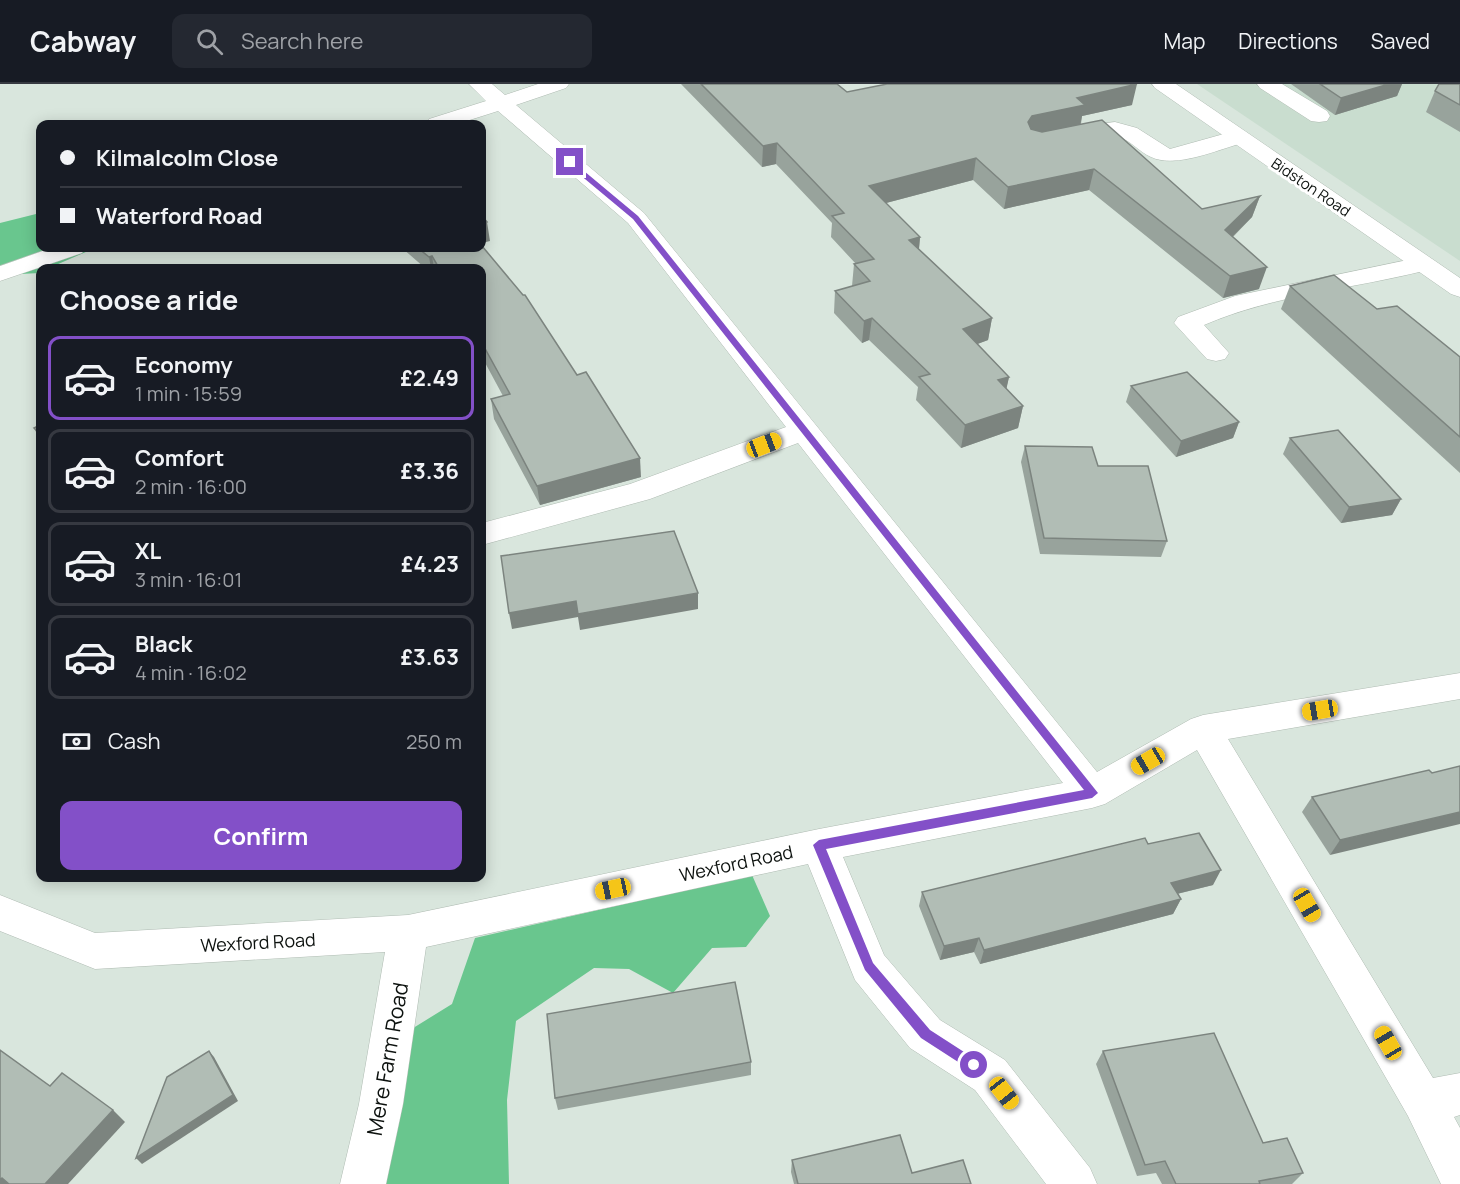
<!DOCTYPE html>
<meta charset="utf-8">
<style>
body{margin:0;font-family:Manrope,sans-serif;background:#242831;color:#f1f3f6;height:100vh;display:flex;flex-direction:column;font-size:22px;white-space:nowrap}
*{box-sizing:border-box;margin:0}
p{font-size:20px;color:#9ea1a6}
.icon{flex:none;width:33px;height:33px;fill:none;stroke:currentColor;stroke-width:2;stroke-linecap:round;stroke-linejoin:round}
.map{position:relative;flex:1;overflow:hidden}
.drawer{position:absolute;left:36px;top:180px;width:450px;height:618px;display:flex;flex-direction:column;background:#171b24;border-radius:12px;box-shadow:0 3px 15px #0003}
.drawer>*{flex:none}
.banner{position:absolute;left:36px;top:36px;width:450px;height:132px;border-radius:12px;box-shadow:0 3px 15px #0003;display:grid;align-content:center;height:132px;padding:0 24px;background:#171b24}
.end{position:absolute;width:27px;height:27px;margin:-14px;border:8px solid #8350c8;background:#fff;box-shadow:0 0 0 3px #fff}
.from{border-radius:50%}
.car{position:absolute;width:18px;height:36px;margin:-18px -9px;border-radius:8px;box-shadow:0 0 4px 2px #0007;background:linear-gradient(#f5c518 24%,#345 0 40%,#f5c518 0 76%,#345 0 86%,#f5c518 0)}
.banner b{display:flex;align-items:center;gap:21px;height:57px;font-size:22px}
.banner b+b{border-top:2px solid #363941}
.banner i{width:15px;height:15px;background:#f1f3f6}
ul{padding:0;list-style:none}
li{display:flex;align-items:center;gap:18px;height:84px;margin:0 12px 9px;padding:0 12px;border:3px solid #363941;border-radius:12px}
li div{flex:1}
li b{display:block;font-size:22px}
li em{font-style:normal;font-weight:700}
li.on{border-color:#8350c8}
li>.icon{width:54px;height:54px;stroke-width:1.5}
h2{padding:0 24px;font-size:27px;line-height:72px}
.pay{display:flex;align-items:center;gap:15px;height:66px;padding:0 24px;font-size:22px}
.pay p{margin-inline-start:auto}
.cta{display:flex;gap:12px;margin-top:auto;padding:12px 24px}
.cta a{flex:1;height:69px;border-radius:12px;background:#8350c8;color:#fff;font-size:24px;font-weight:700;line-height:69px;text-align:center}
header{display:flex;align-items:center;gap:36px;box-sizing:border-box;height:84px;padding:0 30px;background:#171b24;border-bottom:2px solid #363941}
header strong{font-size:28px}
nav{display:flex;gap:33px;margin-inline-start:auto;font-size:21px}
.search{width:420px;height:54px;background:#242831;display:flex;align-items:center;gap:15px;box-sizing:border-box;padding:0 21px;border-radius:12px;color:#9ea1a6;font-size:22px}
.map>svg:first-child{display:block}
.built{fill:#c9ddcf}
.forest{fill:#69c68e}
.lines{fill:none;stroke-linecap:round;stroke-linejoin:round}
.minor-casing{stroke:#afbbb2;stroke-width:1}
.major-casing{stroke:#afbbb2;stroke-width:1}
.minor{fill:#fff;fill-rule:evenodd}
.major{fill:#fff;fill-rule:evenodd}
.wall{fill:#98a39c}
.shaded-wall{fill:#7c847f}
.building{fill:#b1bdb5;stroke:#7c847f;stroke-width:1.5}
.route{fill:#8350c8}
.labels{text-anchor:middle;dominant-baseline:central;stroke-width:6;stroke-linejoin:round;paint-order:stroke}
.far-street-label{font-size:15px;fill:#0c110e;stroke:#fff}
.street-label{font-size:18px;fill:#0c110e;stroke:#fff}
.near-street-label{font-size:21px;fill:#0c110e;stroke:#fff}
</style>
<header>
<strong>Cabway</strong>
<div class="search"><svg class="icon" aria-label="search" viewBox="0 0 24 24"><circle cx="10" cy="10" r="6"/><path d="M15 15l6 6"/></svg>Search here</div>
<nav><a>Map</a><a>Directions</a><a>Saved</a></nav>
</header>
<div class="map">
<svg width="1460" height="1100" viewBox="0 0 1460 1100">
<rect width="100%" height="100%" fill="#d9e6dd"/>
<!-- built -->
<path class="built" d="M1197 0H1460V177Z"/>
<!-- forest -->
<g class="forest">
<path d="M40 129V164H95L49 184H40V189L0 191V139Z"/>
<path d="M752 791 770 832 746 863 712 864 673 909 629 885 594 884 516 937 507 1016 509 1100H383L410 946 452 920 475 854Z"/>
</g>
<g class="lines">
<defs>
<g id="minor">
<path d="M469 0H492L505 11 538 0H569L566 4 516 21 644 129 1097 688 1191 635 1203 631 1460 589V615L1228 655 1433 994 1460 989V1031L1454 1033 1460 1044V1100H1441L1408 1032 1197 666 1105 720 1092 724 843 773 884 871 940 936 1005 976 1090 1084 1097 1100H1046L975 1006 910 964 855 896 808 780 426 863 403 1020 386 1100H340L359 1020 385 868 95 885 0 847V811L95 849 408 831 819 745 1063 699 798 359 650 415 482 461V439L630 400 786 343 628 139 498 27 457 40H427L429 35 486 17Z"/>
<path d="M1257 0H1282L1327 27 1330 32 1327 37 1319 38 1311 37 1260 4Z"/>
<path d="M1115 38 1137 44 1170 65 1238 46 1246 48 1249 53 1246 58C1219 65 1176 85 1151 73 1139 68 1129 54 1115 52 1096 49 1079 63 1060 59L1057 54 1060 49 1099 40Z"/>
<path d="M51 164H85L82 169 0 197V182Z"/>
<path d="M1422 173 1431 175 1434 180 1431 185C1355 205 1276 210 1204 241L1229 269 1225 275 1216 277 1207 275 1174 239 1178 233 1235 212Z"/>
</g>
<path id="major" d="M1152 0H1176L1460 194V213L1451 210 1155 4Z"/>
</defs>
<!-- minor casing -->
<use href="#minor" class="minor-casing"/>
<!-- major casing -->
<use href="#major" class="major-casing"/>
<!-- minor -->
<use href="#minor" class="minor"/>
<!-- major -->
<use href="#major" class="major"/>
</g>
<!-- wall -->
<g class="wall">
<path d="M681 0H837L847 8 1132 21 1082 32 1081 40 1202 125 1260 112 1252 133 1233 153 1259 205 1223 214 1089 106 1004 125 973 96 886 119 920 153 919 165 992 234 988 256 977 260 1009 293 1006 305 1023 322 1018 344 961 364 916 316 918 303 869 256 862 259 834 229 835 207 852 202 854 180H856L831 153 832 139 776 80 762 83Z"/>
<path d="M1291 0H1402L1397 12 1335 31Z"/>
<path d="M1460 0V48L1426 28 1435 7Z"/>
<path d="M402 164H482L641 393 540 421 494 335 491 315 503 312 482 273V184H425Z"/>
<path d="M1290 202 1460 273V389L1281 225Z"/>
<path d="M1131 302 1239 338 1233 354 1176 373 1126 318Z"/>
<path d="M40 341V356L34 344Z"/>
<path d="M1290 354 1401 415 1392 431 1341 439 1283 370Z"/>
<path d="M1025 362 1167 457 1161 473 1040 470 1021 378Z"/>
<path d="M1432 689 1330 771 1302 728 1312 713Z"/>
<path d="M1148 760 1213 801 1177 810 1181 815 1173 830 980 880 974 868 940 876 919 822 922 808Z"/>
<path d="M1103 967 1263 1059 1303 1089 1292 1100H1162L1156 1089 1137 1092 1096 980Z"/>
<path d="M751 978V991L558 1026 555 1014Z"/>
<path d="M792 1076 971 1100H794L791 1088Z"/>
</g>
<!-- shaded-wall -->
<g class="shaded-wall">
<path d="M1137 0 1132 21 1082 32 1080 42 1029 53 1028 38 1032 32 1077 14Z"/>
<path d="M1389 0H1402L1397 12 1335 31 1341 14Z"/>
<path d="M777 59 776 80 762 83 763 62Z"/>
<path d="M976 74 973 96 867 124 869 102Z"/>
<path d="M1094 85 1089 106 1004 125 1008 103Z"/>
<path d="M1260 112 1252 133 1218 167 1225 146Z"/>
<path d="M487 138 490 157 482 159V140Z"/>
<path d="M920 153 918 175 909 156Z"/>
<path d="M432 172 434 184H431L429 173Z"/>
<path d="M1267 183 1259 205 1223 214 1230 192Z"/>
<path d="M872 234 869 256 862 259 864 237Z"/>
<path d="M992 234 988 256 959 267 963 245Z"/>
<path d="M1009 293 1004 316 998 296Z"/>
<path d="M1023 322 1018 344 961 364 965 341Z"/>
<path d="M1239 338 1233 354 1176 373 1181 357Z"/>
<path d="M640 374 641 393 540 421 537 402Z"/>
<path d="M1401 415 1392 431 1341 439 1349 423Z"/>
<path d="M698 509V525L580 546 578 533 512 545 509 529 576 517Z"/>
<path d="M1460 728V740L1330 771 1340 756Z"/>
<path d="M1221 786 1213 801 1164 813 1171 799Z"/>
<path d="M1181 815 1173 830 980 880 984 866Z"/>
<path d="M979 854 974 868 940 876 944 862Z"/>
<path d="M209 967 214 973 238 1017 142 1080 136 1074Z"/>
<path d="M113 1026 125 1038 68 1100H45Z"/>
<path d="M2 1094 9 1100H0V1096Z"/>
</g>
<!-- building -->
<g class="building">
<path d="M701 0H837L847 8 887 0H1137L1077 14 1085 21 1032 32 1028 38 1031 45 1042 48 1102 36 1202 125 1260 112 1225 146 1267 183 1230 192 1094 85 1008 103 976 74 869 102 920 153 909 156 992 234 963 245 1009 293 998 296 1023 322 965 341 919 293 930 290 872 234 864 237 835 207 870 197 854 180 874 175 832 132 844 129 777 59 763 62Z"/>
<path d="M1320 0H1389L1341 14Z"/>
<path d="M1439 0H1460V21L1435 7Z"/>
<path d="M482 132 487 138 482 140Z"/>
<path d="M482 162 523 211H525L577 291 586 288 640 374 537 402 491 315 510 310 482 259V184H439L432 172 429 173 418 164H482Z"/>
<path d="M1334 191 1377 225 1397 222 1460 273V353L1290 202Z"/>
<path d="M1187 288 1239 338 1181 357 1131 302Z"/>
<path d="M40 341V350L34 344Z"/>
<path d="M1338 346 1401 415 1349 423 1290 354Z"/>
<path d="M1025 362 1092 363 1098 382H1148L1167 457 1044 454Z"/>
<path d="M674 447 698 509 578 530 576 517 509 529 501 472Z"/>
<path d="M1460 682V728L1340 756 1312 713 1429 686 1432 689Z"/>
<path d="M1199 749 1221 786 1171 799 1181 815 984 866 979 854 944 862 922 808 1145 754 1148 760Z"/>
<path d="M735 898 751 978 555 1014 547 930Z"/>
<path d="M1214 949 1263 1059 1287 1054 1303 1089 1259 1097 1260 1100H1176L1165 1077 1145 1081 1103 967Z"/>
<path d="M0 966 50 1002 62 989 113 1026 45 1100H9L2 1094 0 1096Z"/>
<path d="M209 967 233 1011 136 1074 167 993Z"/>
<path d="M900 1051 912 1089 963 1076 971 1100H798L792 1076Z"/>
</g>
<!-- route -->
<path class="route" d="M567 77H572L638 132 1098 709 1092 714 826 765 873 879 930 946 978 977 980 981 978 985H969L921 954 865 886 813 761 819 756 1084 706 633 135 567 80Z"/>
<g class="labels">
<!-- far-street labels -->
<g class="far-street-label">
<text transform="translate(1311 103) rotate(34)">Bidston Road</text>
</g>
<!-- street labels -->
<g class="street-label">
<text transform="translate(736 779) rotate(-12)">Wexford Road</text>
<text transform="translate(258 858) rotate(-3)">Wexford Road</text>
</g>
<!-- near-street labels -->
<g class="near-street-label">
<text transform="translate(387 975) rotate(-80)">Mere Farm Road</text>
</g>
</g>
</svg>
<i class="end from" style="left:974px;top:981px"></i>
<i class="end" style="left:570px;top:78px"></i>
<i class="car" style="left:764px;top:361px;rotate:69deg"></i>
<i class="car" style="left:1320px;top:626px;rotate:261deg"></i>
<i class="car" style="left:1148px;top:677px;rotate:240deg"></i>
<i class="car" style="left:613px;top:805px;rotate:258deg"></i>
<i class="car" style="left:1307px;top:821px;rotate:150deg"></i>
<i class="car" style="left:1388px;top:959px;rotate:330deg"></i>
<i class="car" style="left:1004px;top:1009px;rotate:142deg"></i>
<div class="banner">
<b><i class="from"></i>Kilmalcolm Close</b>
<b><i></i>Waterford Road</b>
</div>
<section class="drawer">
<h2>Choose a ride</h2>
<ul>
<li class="on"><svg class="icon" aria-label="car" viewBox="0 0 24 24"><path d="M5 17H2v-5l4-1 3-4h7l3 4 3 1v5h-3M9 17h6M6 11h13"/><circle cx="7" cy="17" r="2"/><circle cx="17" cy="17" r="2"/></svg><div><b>Economy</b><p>1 min · 15:59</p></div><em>£2.49</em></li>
<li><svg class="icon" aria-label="car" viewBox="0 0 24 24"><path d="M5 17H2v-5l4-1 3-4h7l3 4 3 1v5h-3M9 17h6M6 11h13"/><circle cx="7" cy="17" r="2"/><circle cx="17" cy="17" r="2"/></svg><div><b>Comfort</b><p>2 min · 16:00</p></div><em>£3.36</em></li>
<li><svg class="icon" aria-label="car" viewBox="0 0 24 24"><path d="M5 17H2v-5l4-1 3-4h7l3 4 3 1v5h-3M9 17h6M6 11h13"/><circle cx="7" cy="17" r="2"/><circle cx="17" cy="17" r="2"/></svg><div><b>XL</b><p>3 min · 16:01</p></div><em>£4.23</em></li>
<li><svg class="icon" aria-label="car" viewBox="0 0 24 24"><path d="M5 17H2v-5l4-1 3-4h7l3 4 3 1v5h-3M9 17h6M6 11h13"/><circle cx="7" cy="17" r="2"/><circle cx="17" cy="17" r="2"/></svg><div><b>Black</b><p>4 min · 16:02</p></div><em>£3.63</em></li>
</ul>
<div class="pay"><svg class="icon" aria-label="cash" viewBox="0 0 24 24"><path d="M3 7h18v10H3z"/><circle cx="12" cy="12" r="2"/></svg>Cash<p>250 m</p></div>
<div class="cta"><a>Confirm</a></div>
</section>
</div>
